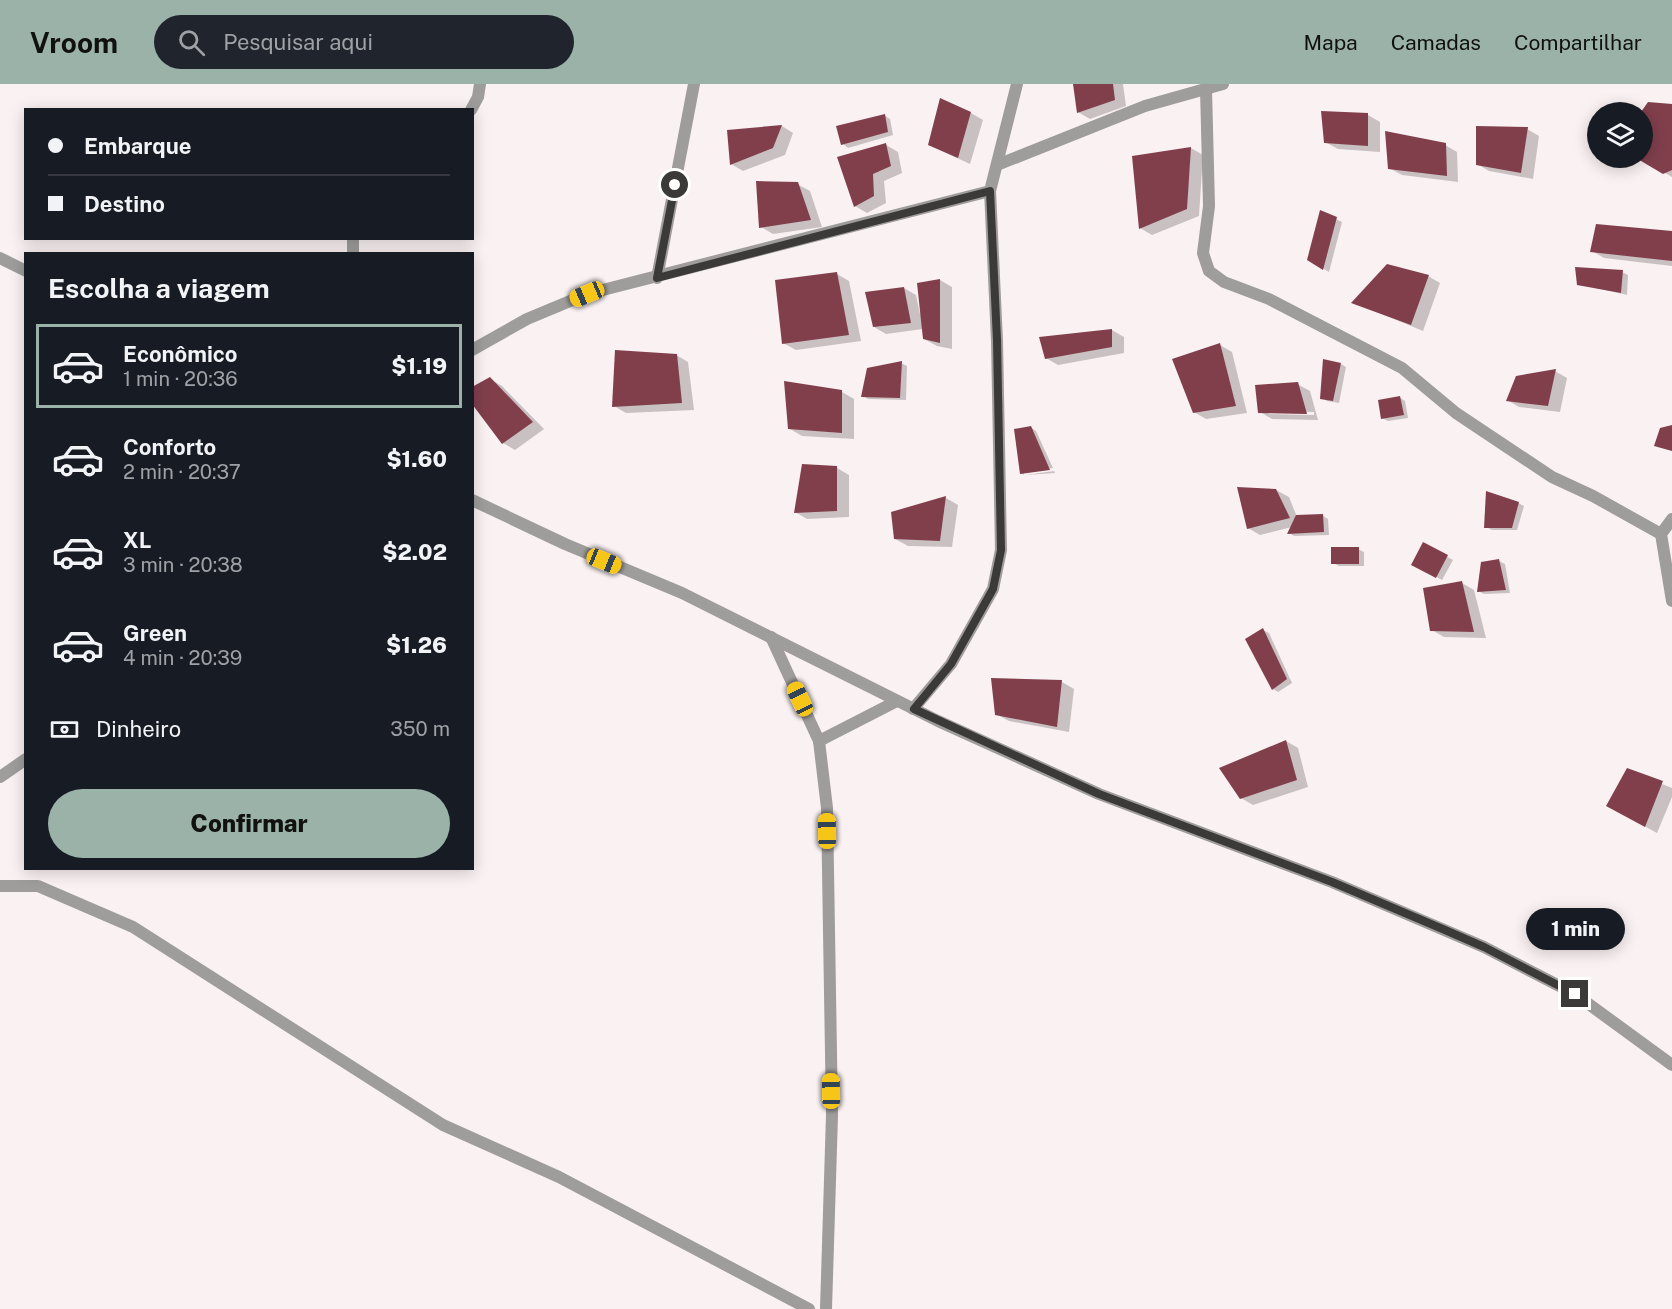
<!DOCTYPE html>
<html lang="pt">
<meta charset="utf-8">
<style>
body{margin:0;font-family:"Public Sans",sans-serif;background:#20242c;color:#f1f3f6;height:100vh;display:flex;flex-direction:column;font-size:22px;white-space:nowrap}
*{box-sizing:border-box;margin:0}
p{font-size:20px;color:#9ea1a6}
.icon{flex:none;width:33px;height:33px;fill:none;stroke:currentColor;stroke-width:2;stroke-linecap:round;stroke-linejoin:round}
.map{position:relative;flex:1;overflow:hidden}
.drawer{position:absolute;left:24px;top:168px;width:450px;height:618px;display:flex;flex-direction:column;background:#171b24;border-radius:0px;box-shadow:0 3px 15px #0003}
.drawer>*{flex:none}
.hud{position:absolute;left:24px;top:24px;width:450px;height:132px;border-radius:0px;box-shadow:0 3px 15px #0003;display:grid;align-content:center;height:132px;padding:0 24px;background:#171b24}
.tools{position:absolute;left:1587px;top:18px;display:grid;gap:12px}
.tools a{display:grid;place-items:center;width:66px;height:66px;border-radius:50%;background:#171b24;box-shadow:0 3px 15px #0003;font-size:30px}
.end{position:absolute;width:27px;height:27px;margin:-14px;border:8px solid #3c3939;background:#fff;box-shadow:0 0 0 3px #fff}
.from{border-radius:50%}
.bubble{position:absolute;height:42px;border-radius:21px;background:#171b24;box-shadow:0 3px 15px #0003;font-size:20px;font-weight:800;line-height:42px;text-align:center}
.car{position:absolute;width:18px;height:36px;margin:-18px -9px;border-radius:8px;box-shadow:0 0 4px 2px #0007;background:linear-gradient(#f5c518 24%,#345 0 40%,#f5c518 0 76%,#345 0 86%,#f5c518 0)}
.hud b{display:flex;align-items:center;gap:21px;height:57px;font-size:22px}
.hud b+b{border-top:2px solid #363941}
.hud i{width:15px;height:15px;background:#f1f3f6}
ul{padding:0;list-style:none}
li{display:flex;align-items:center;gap:18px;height:84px;margin:0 12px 9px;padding:0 12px;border:3px solid transparent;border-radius:0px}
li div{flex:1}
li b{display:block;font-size:22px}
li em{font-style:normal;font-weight:800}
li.selected{border-color:#9ab2a8}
li>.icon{width:54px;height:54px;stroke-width:1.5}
h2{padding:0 24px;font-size:27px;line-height:72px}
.pay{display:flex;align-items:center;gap:15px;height:66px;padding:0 24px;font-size:22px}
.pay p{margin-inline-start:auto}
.action{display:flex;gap:12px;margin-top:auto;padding:12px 24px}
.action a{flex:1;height:69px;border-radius:36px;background:#9ab2a8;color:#111;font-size:24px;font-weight:800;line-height:69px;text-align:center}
header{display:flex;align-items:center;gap:36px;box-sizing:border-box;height:84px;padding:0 30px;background:#9ab2a8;color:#111}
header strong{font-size:28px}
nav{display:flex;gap:33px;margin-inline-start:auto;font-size:21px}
.search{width:420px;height:54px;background:#20242c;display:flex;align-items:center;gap:15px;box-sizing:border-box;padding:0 21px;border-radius:33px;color:#9ea1a6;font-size:22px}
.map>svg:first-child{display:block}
.shadow{fill:#0003;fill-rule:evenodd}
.building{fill:#813f4c}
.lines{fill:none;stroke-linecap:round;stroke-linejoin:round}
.minor{stroke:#9f9c9c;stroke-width:12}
.tertiary{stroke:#9f9c9c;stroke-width:12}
.route{stroke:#3c3939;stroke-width:8}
</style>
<header>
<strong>Vroom</strong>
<div class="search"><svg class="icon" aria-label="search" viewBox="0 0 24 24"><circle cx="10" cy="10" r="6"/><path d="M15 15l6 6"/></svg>Pesquisar aqui</div>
<nav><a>Mapa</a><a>Camadas</a><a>Compartilhar</a></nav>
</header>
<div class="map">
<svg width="1672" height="1225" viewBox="0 0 1672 1225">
<rect width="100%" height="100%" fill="#faf1f2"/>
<!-- shadow -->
<g class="shadow">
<path d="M1075 0H1123L1126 22 1090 35 1078 28Z"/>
<path d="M1672 22V93L1639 74H1642Z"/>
<path d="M971 29 983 36 970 80 929 61Z"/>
<path d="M884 31 890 35 893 51 848 64 843 60Z"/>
<path d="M1368 31 1380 38V68L1338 65 1325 58Z"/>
<path d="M782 42 793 49 785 71 743 87 731 80 728 47Z"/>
<path d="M1527 45 1539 52 1533 95 1489 87 1477 80Z"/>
<path d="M886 61 898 68 902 89 884 97 886 119 867 129 855 122Z"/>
<path d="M1445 61 1457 68 1458 98 1402 91 1389 84Z"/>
<path d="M1191 64 1203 71 1199 132 1152 151 1140 144Z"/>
<path d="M797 100 810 107 822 143 773 150 761 143Z"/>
<path d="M1321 128 1342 138 1329 188 1309 176Z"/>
<path d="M1672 148V182L1604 174 1592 167Z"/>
<path d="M1622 188 1628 191 1627 211 1578 200Z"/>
<path d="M837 190 849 197 861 257 796 266 783 259Z"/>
<path d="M1428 192 1440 199 1423 247 1353 218Z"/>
<path d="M940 196 952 203V265L937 262 924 255 923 245 886 250 874 243 904 204 916 211 920 230 922 229Z"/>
<path d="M1112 246 1124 253V269L1058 281 1046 274Z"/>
<path d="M1220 261 1232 268 1247 329 1206 335 1194 328Z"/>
<path d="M676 271 688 278 694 326 626 329 614 322Z"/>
<path d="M901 279 907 282 906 316 868 315 863 312Z"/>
<path d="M1341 280 1346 283 1339 319 1327 317 1322 314Z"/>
<path d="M1555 287 1567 294 1560 328 1519 323 1507 316Z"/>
<path d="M490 295 502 302 544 345 515 366 503 359Z"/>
<path d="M1297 300 1310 307 1318 336 1272 335 1260 328ZM1269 327 1314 328V331L1269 330Z"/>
<path d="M842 308 854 315V355L802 352 790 345Z"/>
<path d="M1399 313 1405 317 1408 334 1388 337 1382 334Z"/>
<path d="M1030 343 1036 347 1053 384 1024 388V391L1021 389Z"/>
<path d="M837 384 849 391V433L807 435 795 428Z"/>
<path d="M1054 387 1055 389 1025 391Z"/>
<path d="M1276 406 1289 413 1297 433 1323 432 1328 435 1329 451 1294 452 1289 449 1292 443 1260 451 1248 444Z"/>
<path d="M946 414 958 421 952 463 908 462 895 455 893 429Z"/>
<path d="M1518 419 1524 422 1517 446H1492L1486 443Z"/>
<path d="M1424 460 1453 476 1442 496 1413 480Z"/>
<path d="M1358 465 1364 468V482H1339L1333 479Z"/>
<path d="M1499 477 1505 480 1510 509 1484 510 1478 507Z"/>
<path d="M1462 499 1474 506 1486 554 1444 553 1432 546Z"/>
<path d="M1263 546 1269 549 1292 599 1278 608 1273 605Z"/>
<path d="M1062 598 1074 605 1069 648 1009 637 996 630Z"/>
<path d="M1286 657 1298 664 1308 703 1253 721 1241 714Z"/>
<path d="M1627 686 1672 704V713L1657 749 1608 722Z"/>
</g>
<!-- building -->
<g class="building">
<path d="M1073 0H1113L1115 16 1077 29Z"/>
<path d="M940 14 971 28 958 74 928 61Z"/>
<path d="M1648 18 1672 20V86L1663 90 1636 74H1642L1641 28Z"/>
<path d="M1321 27 1368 29V62L1324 59Z"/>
<path d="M885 30 888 48 841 61 836 42Z"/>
<path d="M782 41 773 64 730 81 727 46Z"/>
<path d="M1476 42 1528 43 1521 89 1476 81Z"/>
<path d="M1385 47 1446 59 1447 92 1388 85Z"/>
<path d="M886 59 891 82 873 90 874 112 854 123 837 73Z"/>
<path d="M1191 63 1187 125 1139 145 1132 72Z"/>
<path d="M756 97 798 98 811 136 759 144Z"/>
<path d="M1320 126 1337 133 1323 186 1307 176Z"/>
<path d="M1596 140 1672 147V177L1590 168Z"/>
<path d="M1387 180 1429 191 1411 241 1351 219Z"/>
<path d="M1575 183 1623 186 1621 209 1577 201Z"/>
<path d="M837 188 849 251 782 260 775 196Z"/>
<path d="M940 195V259L923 255 917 199Z"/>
<path d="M904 203 911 239 873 243 865 208Z"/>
<path d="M1112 245V263L1045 275 1039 253Z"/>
<path d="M1220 259 1236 322 1193 329 1172 275Z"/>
<path d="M615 266 677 270 682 319 612 323Z"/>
<path d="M1323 275 1341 279 1333 317 1320 315Z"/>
<path d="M902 277 900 314 861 313 867 284Z"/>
<path d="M1556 285 1548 322 1506 317 1516 292Z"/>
<path d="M490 293 533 338 502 360 472 320V303Z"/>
<path d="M784 297 842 306V349L788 345Z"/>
<path d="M1298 298 1307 330 1258 329 1255 301Z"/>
<path d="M1400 312 1404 331 1381 335 1378 316Z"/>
<path d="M1672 341V367L1654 362 1660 344Z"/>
<path d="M1031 342 1050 386 1020 390 1014 345Z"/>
<path d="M802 380 837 382V427L794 429Z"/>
<path d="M1237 403 1276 405 1290 434 1247 445Z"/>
<path d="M1486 407 1519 418 1512 444H1484Z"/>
<path d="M946 412 940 457 894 455 891 428Z"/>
<path d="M1323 430 1324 448 1287 450 1296 431Z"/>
<path d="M1423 458 1448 471 1436 494 1411 481Z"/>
<rect x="1331" y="463" width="28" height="17"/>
<path d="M1499 475 1506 506 1477 508 1481 478Z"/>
<path d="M1462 497 1474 548 1430 547 1423 504Z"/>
<path d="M1263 544 1287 595 1272 606 1245 555Z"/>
<path d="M991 594 1062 596 1057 643 995 631Z"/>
<path d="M1286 656 1297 696 1240 715 1219 684Z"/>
<path d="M1627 684 1663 697 1645 743 1606 722Z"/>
</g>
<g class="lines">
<!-- minor -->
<g class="minor">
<path d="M1206 5 1209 122 1203 169 1209 187 1224 198 1269 215 1402 284 1456 329 1552 393 1593 412 1661 450"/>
<path d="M471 26 478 13 480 0"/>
<path d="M997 81 1145 22 1223 0"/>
<path d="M353 170V154"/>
<path d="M657 194 694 0"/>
<path d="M472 266 527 235 587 210 990 107"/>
<path d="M1672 435 1661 450 1672 517"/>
<path d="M771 553 819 657 827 724 832 1031 826 1225"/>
<path d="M913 625 951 580 993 505 1001 466 997 257 990 107 1017 0"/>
<path d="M819 657 897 617"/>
<path d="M0 693 26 675"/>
<path d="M0 802H38L133 843 443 1041 559 1093 809 1225"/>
</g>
<!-- tertiary -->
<g class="tertiary">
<path d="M0 174 26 187"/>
<path d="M472 416 565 460 682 509 938 637 1099 710 1332 798 1484 863 1575 910 1672 981"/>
</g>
</g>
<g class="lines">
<!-- route -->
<path class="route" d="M675 101 657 194 990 107 997 256 1001 466 993 505 951 580 914 625 1099 710 1332 798 1445 846 1484 863 1575 910"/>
</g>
</svg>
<div class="tools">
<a><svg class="icon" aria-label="layers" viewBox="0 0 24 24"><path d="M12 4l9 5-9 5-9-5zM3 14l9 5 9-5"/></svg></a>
</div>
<i class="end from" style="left:675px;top:101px"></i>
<i class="end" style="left:1575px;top:910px"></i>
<div class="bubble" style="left:1526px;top:824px;width:99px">1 min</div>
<i class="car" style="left:587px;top:210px;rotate:247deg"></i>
<i class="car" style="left:604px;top:477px;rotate:112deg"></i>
<i class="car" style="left:800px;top:615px;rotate:335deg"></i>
<i class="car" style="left:827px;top:747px;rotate:359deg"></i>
<i class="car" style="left:831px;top:1007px;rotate:359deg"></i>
<div class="hud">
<b><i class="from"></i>Embarque</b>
<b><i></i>Destino</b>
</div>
<section class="drawer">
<h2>Escolha a viagem</h2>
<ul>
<li class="selected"><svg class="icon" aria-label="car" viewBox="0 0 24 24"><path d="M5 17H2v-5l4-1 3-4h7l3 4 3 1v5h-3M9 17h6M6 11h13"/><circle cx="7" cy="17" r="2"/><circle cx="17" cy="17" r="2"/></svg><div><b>Econômico</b><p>1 min · 20:36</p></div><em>$1.19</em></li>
<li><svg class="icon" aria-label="car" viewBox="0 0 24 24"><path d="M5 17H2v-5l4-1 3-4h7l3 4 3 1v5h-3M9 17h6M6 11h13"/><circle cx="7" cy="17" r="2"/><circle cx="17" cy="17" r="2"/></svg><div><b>Conforto</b><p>2 min · 20:37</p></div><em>$1.60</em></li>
<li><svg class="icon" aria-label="car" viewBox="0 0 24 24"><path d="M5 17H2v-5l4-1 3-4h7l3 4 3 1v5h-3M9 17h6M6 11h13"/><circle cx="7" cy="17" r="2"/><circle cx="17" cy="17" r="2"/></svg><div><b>XL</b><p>3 min · 20:38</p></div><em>$2.02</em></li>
<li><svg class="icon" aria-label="car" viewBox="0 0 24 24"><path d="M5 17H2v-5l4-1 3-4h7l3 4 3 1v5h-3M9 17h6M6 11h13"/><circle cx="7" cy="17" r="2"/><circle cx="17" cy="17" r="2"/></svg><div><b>Green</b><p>4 min · 20:39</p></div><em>$1.26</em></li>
</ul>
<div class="pay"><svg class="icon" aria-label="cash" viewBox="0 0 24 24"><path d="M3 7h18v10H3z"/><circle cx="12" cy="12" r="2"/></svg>Dinheiro<p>350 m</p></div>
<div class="action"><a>Confirmar</a></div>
</section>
</div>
